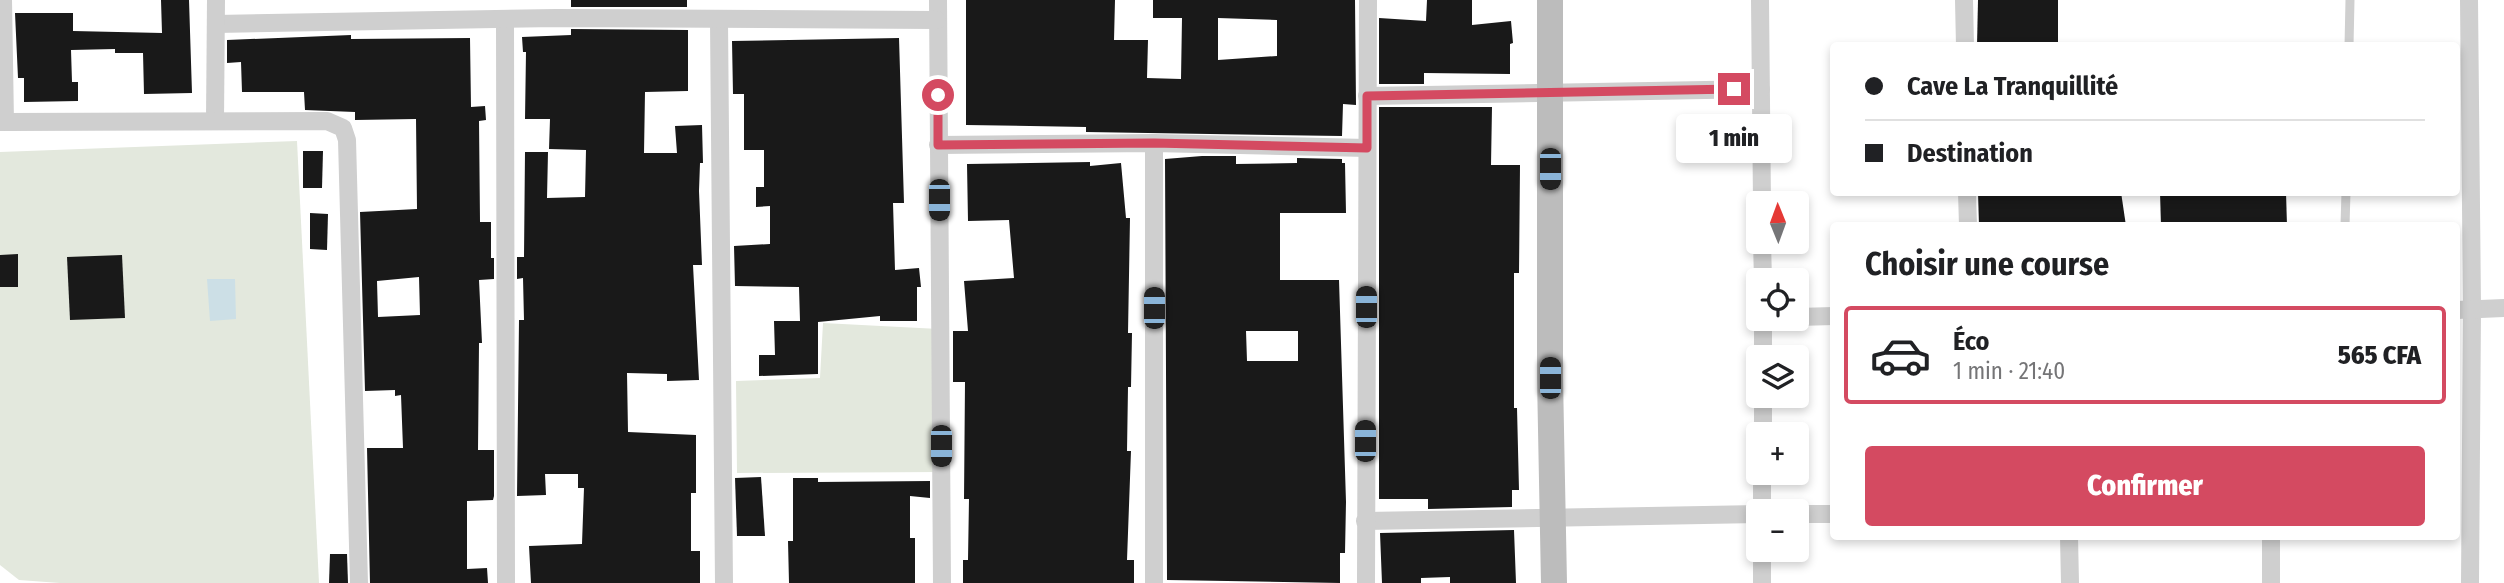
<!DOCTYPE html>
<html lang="fr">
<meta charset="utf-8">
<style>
body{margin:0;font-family:"Fira Sans Condensed",sans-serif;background:#f6f6f6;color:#202124;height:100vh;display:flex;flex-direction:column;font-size:26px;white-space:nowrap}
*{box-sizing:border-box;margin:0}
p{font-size:23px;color:#757577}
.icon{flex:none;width:38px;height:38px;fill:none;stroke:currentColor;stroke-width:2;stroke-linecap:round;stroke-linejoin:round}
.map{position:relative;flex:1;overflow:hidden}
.panel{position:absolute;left:1830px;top:222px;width:630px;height:318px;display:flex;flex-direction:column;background:#fff;border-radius:7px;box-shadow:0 4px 10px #0003}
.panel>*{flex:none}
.banner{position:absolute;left:1830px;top:42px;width:630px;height:154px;border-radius:7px;box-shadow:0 4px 10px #0003;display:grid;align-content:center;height:154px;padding:0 35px;background:#fff}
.needle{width:46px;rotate:359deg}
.controls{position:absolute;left:1746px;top:191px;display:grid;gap:14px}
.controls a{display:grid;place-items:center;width:63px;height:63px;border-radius:7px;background:#fff;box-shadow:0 4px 10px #0003;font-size:35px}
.end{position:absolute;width:32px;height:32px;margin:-16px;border:9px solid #d44a61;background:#fff;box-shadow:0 0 0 4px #fff}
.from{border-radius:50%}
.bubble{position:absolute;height:49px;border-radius:7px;background:#fff;box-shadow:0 4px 10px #0003;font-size:23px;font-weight:800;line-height:49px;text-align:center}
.car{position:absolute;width:21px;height:42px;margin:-21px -10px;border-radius:9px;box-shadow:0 0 5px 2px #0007;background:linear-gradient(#222 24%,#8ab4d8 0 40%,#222 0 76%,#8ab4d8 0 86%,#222 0)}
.banner b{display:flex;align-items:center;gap:24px;height:66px;font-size:26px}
.banner b+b{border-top:2px solid #e0e0e0}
.banner i{width:18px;height:18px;background:#202124}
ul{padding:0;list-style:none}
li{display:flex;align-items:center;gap:21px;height:98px;margin:0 14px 10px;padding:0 21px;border:4px solid transparent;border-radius:7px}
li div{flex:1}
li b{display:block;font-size:26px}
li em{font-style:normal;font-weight:800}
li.current{border-color:#d44a61}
li>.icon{width:63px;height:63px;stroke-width:1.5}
h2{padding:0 35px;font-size:32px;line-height:84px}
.button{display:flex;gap:14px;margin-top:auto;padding:14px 35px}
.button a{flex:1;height:80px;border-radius:7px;background:#d44a61;color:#fff;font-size:28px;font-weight:800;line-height:80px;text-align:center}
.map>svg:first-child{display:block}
.green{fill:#e3e8dd}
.water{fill:#ccdfe6}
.building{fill:#191919;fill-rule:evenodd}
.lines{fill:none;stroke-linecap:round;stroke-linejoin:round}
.lane{stroke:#cfcfcf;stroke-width:9}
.street{stroke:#cfcfcf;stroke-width:18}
.secondary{stroke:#bcbcbc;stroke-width:26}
.route{stroke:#d44a61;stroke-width:9}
</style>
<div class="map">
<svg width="2504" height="583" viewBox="0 0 2504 583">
<rect width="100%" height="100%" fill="#fff"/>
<!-- green -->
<g class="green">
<path d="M297 141 319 583H60L19 580 0 565V152Z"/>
<path d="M823 323 939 329 942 472 737 473 736 381 820 378Z"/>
</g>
<!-- water -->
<path class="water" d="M207 279H235L236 319 210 321Z"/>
<!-- building -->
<g class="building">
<path d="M161 0H189L192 93 144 94 143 53H115V49L71 50 72 82H78V101L24 102V78H18L15 13H73V31L162 33Z"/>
<rect x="571" y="0" width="116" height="7"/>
<path d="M966 0H1115L1114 40H1148L1147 78 1181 79 1182 18H1153V0H1355L1356 105 1343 104 1342 136 1086 132V127L966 125ZM1218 18 1277 20V56L1218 60Z"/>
<path d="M1427 0H1472V25L1511 21 1513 43 1510 44V74L1424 73V84H1379V18L1426 21Z"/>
<path d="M1978 0H2058V46H1977Z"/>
<path d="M571 29 688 30V91L645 92 644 153H677L675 126 702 125 703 163H700L699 191 702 265H693L699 380 667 381V374L627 373 628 432 696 435V493H691V551H700V583H531L529 546 582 544 584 488H578V474H545L546 495 517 496 519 320H524L523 278 517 279V257H524L525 152H548L547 198 585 197 586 150 549 149 550 119H525L526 52H523L522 37 571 35Z"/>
<path d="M351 35V39L470 38 471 107 485 106 486 120 479 121 480 222H491V258H494V279L479 280 482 343H479L478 450H494V496L493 500 467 501V569L487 568 488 583H370L367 448H403L401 395 395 396V390L365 391 360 212 417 209 416 119 355 120V112L305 110 304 92H242L241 62 227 63V40ZM419 277 420 315 378 317 377 281Z"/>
<path d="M899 38 904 203H893L895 270 919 268 921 287H917V321H880V316L818 322V374L759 376V355H775L774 321H800L799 287 735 286 734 246 770 244V206L756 207V187H764V150H744V94H733L732 41Z"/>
<path d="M1379 107H1492L1491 165H1520L1519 273H1514V408H1517L1519 490H1512V507L1428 509V499H1379Z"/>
<path d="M303 151H323L322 188H303Z"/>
<path d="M1202 156H1236V164L1297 163V158L1342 159V163H1345L1346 213H1280V280H1339L1346 502 1345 553H1340V583L1167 580 1165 159ZM1246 331H1298V361H1247Z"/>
<path d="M1090 162V166L1121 163 1126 218H1130L1128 333H1132L1131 387H1128L1127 451H1131L1127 560H1134V583H963V560H968L969 499H964L965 382H953V331H968L964 281 1014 278 1009 220 968 221 967 164Z"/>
<path d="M1978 192H2121L2126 226H1979Z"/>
<path d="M2160 192H2286L2287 226H2161Z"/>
<path d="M310 213 328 214 327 250 310 249Z"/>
<path d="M18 254V287H0V255Z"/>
<path d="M122 255 125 318 70 320 67 257Z"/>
<path d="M761 477 765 536H737L735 478Z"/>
<path d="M793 478H818V482L930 481V498L910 496V538H915V583H789L788 541H793Z"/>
<path d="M1514 530 1516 583H1450V577L1421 578V583H1382L1380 533Z"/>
<path d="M330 554H347L348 583H329Z"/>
</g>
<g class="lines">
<!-- lane -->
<g class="lane">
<path d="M2349 46 2350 0"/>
<path d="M2345 226 2346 192"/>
</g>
<!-- street -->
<g class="street">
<path d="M938 0 942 583"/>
<path d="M1760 0 1762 203"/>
<path d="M1964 0 1965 46"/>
<path d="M2469 0 2472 309 2470 583"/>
<path d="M505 19 506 583"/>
<path d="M719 21 724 583"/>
<path d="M216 24 556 18 937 20"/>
<path d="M1367 96 1761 89"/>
<path d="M215 120 216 0"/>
<path d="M0 122H5L3 0"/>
<path d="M5 122 327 121 343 128 347 140 359 583"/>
<path d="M1154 143V583"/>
<path d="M938 145 1154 143 1367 148"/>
<path d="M1967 192 1968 226"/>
<path d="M1762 242 1763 280"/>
<path d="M2457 310 2504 308"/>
<path d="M1797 317 1834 316"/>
<path d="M1763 357V318"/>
<path d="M1763 434V396"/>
<path d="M1762 511V472"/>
<path d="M1797 514H1834"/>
<path d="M1365 521 1759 514"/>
<path d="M2069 537 2070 583"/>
<path d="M2271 537V583"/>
<path d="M1762 550V583"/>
<path d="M1366 583 1368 0"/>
</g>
<!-- secondary -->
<path class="secondary" d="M1550 0V378L1554 583"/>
</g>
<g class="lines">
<!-- route -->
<path class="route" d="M938 95V145L1154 143 1367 148V96L1734 89"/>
</g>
</svg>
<div class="controls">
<a><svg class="needle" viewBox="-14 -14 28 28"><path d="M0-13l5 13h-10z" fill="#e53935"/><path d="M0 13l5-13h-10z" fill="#757577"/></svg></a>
<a><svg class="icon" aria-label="locate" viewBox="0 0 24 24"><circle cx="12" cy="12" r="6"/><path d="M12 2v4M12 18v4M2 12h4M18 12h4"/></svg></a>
<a><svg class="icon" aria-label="layers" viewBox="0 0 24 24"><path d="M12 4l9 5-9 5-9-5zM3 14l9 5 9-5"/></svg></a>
<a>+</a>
<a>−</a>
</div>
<i class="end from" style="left:938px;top:95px"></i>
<i class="end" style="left:1734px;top:89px"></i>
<div class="bubble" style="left:1676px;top:114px;width:116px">1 min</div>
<i class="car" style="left:1550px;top:169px;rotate:180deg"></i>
<i class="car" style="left:939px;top:200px;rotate:180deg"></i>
<i class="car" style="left:1366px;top:307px;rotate:0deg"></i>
<i class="car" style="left:1154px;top:308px;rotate:0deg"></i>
<i class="car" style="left:1550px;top:378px;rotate:0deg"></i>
<i class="car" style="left:1365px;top:441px;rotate:0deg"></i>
<i class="car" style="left:941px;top:446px;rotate:180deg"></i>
<div class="banner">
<b><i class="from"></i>Cave La Tranquillité</b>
<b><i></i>Destination</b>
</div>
<section class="panel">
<h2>Choisir une course</h2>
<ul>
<li class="current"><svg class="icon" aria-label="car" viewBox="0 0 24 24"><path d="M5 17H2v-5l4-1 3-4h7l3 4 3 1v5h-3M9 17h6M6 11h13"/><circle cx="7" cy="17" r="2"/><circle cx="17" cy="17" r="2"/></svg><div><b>Éco</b><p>1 min · 21:40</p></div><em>565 CFA</em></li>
</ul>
<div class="button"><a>Confirmer</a></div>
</section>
</div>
